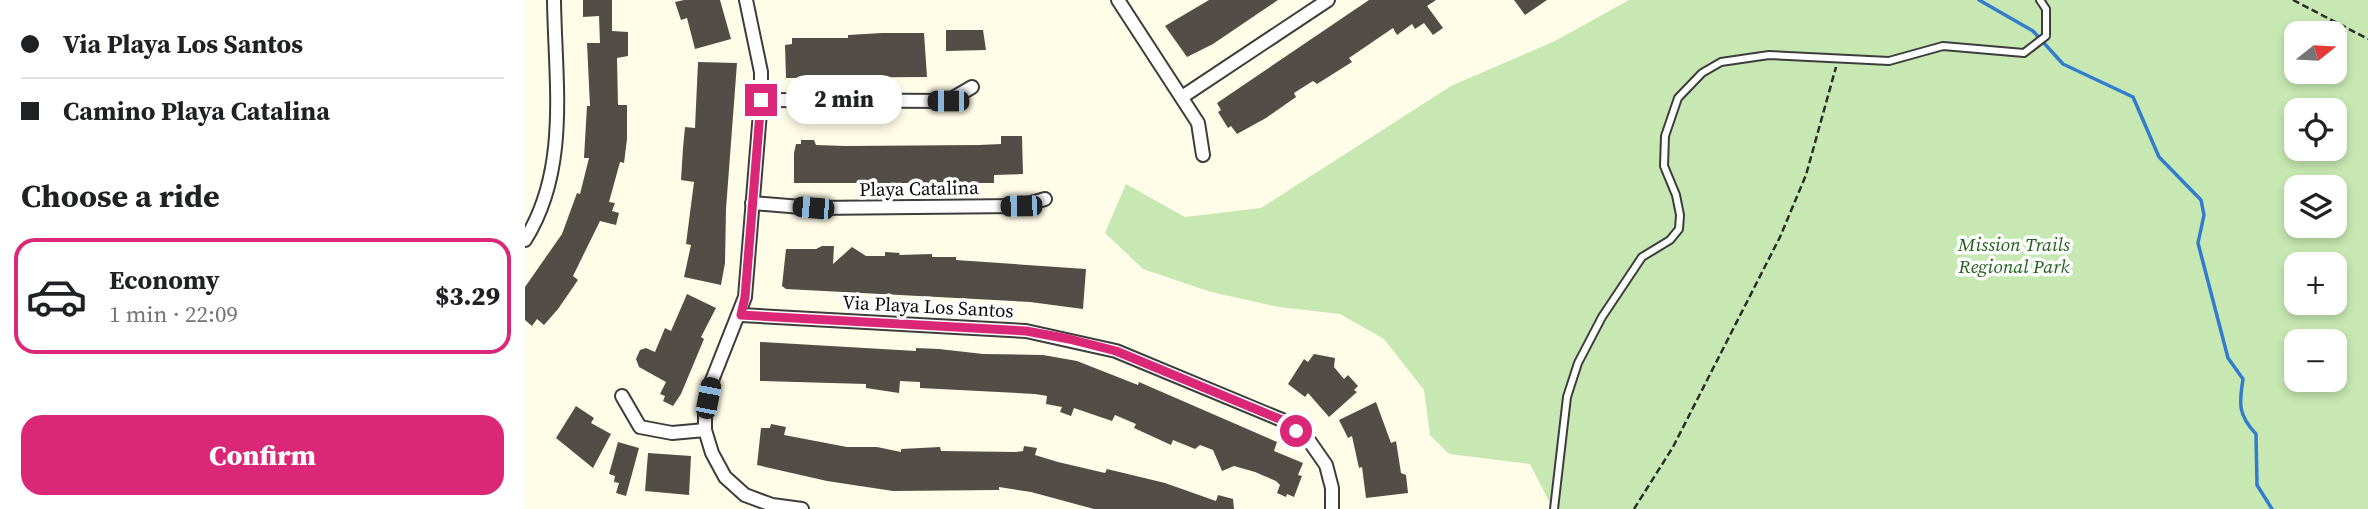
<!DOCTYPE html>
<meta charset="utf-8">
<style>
body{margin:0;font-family:"Source Serif 4",serif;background:#f2f2f2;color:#202124;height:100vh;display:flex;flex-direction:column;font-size:26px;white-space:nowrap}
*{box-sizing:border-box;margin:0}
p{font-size:23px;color:#757577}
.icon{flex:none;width:38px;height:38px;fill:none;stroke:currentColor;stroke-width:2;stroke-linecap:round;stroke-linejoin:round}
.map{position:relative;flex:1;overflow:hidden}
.sheet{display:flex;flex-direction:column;background:#fff;width:525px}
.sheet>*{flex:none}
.banner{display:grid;align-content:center;height:154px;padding:0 21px;background:#fff}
.needle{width:46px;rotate:72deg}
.controls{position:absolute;left:1759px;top:21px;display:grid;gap:14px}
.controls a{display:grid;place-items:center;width:63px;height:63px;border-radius:14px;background:#fff;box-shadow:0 4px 10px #0003;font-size:35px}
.end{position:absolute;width:32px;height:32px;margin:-16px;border:9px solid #db2777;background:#fff;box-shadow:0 0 0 4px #fff}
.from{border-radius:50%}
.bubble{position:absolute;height:49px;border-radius:21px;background:#fff;box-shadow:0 4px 10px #0003;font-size:23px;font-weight:800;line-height:49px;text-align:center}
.car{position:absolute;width:21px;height:42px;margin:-21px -10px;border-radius:9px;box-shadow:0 0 5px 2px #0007;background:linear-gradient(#222 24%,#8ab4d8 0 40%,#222 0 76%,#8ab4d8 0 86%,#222 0)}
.banner b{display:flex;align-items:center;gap:24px;height:66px;font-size:26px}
.banner b+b{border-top:2px solid #e0e0e0}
.banner i{width:18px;height:18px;background:#202124}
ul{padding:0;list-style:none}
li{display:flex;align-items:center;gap:21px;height:116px;margin:0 14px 10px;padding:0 7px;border:4px solid #e0e0e0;border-radius:21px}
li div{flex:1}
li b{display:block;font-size:26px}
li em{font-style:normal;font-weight:800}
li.on{border-color:#db2777}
li>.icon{width:63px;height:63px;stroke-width:1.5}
h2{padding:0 21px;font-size:32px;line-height:84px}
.button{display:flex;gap:14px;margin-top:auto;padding:14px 21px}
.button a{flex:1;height:80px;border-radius:21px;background:#db2777;color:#fff;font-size:28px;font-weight:800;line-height:80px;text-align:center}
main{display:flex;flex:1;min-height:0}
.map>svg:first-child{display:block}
.green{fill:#c7e8b2;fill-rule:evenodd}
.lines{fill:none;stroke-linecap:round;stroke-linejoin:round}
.stream{stroke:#337ccd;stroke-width:3.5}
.building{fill:#534d47}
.lane-casing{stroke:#3d3d3d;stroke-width:10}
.street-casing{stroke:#3d3d3d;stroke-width:16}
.path{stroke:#2c2c2c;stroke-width:2.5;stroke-dasharray:7 3.5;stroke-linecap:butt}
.lane{stroke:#fff;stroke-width:6}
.street{stroke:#fff;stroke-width:12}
.route{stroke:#db2777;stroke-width:9}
.labels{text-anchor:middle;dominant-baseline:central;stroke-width:7;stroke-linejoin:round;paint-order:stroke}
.street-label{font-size:19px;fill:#0a0a0a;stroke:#fff}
.park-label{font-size:19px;font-style:italic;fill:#21611c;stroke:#fff}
</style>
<main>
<section class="sheet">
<div class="banner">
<b><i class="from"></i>Via Playa Los Santos</b>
<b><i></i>Camino Playa Catalina</b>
</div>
<h2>Choose a ride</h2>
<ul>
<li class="on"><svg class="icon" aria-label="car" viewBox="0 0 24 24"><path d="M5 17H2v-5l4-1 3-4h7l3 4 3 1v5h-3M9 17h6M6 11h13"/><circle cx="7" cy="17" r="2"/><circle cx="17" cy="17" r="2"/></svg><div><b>Economy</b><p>1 min · 22:09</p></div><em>$3.29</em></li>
</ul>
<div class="button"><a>Confirm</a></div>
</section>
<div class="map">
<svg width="1843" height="509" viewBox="0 0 1843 509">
<rect width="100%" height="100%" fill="#fffde7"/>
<!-- green -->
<path class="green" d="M1104 0H1843V509H1028L1005 464 924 454 905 435 899 390 859 339 815 314 754 307 686 292 618 269 580 233 601 184 660 217 736 208 926 86 1030 41ZM1771 33H1810V72H1771ZM1771 110H1810V149H1771ZM1771 187H1810V226H1771ZM1771 264H1810V303H1771ZM1771 341H1810V380H1771Z"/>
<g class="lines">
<!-- stream -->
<path class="stream" d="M1454 0 1508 31 1538 64 1608 97 1634 157 1676 200 1679 215 1673 243 1703 358 1718 379C1714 404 1713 415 1731 434L1732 485 1747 509"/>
</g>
<!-- building -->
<g class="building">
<path d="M58 0H87V31L103 32V56L92 58 93 105H102V139L99 163 95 162 84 202 90 203 87 211 94 213 91 225 75 221 48 276 53 280 33 309 19 325 12 319 7 326 0 320V287L37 234 52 193 55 194 64 158H59L62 106H65L62 43H75L74 16 58 17Z"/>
<path d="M159 0H195L206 39 170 49 162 18 156 20 150 2Z"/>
<path d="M684 0H753L688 44 662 57 640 26Z"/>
<path d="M844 0H911L902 6 918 28 908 35 899 23 890 29 887 24 872 35 868 28 824 58 827 62 792 84 788 81 769 93 771 97 741 118 712 134 706 126 703 128 693 112 696 110 692 103Z"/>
<path d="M989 0H1022L1000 15Z"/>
<path d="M421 30H458L461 50 421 51Z"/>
<path d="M357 33H399L402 77 261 78 260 45 267 44V38H323V35Z"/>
<path d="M173 62 212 63 201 209 200 263 196 285 159 277 166 245 161 244 169 182 156 180 158 148 160 127 170 128Z"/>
<path d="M476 136H497L498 174 469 175V183H269V153L271 144H276V140H289L291 145 320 146 454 145 476 144Z"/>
<path d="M297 246H309L308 264 327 247 341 256H360V252L375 253 374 255 407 254V257H431V260L561 269 558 309 505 302 261 289 257 286 261 249H291Z"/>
<path d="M162 294 191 308 176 337 179 339 156 394 148 406 138 401 140 396 135 394 141 382 114 367 111 359 115 350 121 348 130 352 140 328 146 331Z"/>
<path d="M235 342 391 351V348L414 349 458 354 518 355 552 361 613 385 614 382 752 442 749 451 778 463 773 475 777 476 769 497 762 494 761 497 752 493 755 485 751 481 730 472 709 466 697 471 688 450 675 445 670 449 648 440 646 445 609 428 611 424 590 415 587 421 549 408 546 416 535 412 537 407 521 404 522 396 510 394 395 388V382L375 381 374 393 341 388V384L235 381Z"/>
<path d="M789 354 810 358 809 367 819 379 823 375 833 386 829 390 832 392 804 417 783 393 780 397 763 384 779 359 783 362Z"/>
<path d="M851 402 866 443 871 441 876 473 881 475 883 493 841 498 837 467 834 468 827 436 823 438 814 420Z"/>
<path d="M51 406 69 418 66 423 86 434 68 468 31 438Z"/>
<path d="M246 424 261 427 259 435 322 447H352L376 452V449L415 447 416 451 491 452 498 451 499 446 512 448 510 455 533 462 580 473 582 469 640 483 691 501 693 495 708 499 709 509H569L506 492 474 487V490L368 491 302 481 232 465 236 428H245Z"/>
<path d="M93 442 114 448 101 496 91 493 94 483 89 482 90 476 84 474Z"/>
<path d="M123 453 166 456 164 495 120 491Z"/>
</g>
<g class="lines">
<defs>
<path id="lane" d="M1029 509 1042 397 1053 363 1077 317 1117 257 1145 240 1154 229 1155 215 1151 195 1139 166 1140 136 1153 98 1177 73 1196 62 1244 55 1364 61 1418 46 1499 53 1521 36V9L1515 0"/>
<g id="street">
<path d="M221 0 236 72V100L220 297 186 383 180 413V430L187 453 200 477 220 495 247 505 277 509"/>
<path d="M593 0 673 123 678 155"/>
<path d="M657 97 803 0"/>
<path d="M236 100 423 101 447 87"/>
<path d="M227 203 288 208 496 206 520 199"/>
<path d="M0 240C45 169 30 81 29 0"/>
<path d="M216 315 501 331 591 351 757 420 785 442 801 465 807 488V509"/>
<path d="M97 396 115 427 147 433 180 430"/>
</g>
</defs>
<!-- lane casing -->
<use href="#lane" class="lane-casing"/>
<!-- street casing -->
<use href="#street" class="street-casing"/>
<!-- path -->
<g class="path">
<path d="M1768 0 1843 39"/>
<path d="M1109 509 1148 447 1255 237 1281 175 1311 67"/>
</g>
<!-- lane -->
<use href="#lane" class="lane"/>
<!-- street -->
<use href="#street" class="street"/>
</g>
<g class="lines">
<!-- route -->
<path class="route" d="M236 100 220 297 216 315 501 331 544 339 591 351 757 420 771 431"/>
</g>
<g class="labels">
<!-- street labels -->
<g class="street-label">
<text transform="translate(394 188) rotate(-1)">Playa Catalina</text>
<text transform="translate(403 306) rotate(3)">Via Playa Los Santos</text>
</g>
<!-- park labels -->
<g class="park-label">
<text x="1489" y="244">Mission Trails<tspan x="1489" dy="22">Regional Park</tspan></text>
</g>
</g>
</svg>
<div class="controls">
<a><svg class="needle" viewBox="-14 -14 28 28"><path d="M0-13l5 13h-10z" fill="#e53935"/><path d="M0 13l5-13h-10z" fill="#757577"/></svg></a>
<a><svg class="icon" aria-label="locate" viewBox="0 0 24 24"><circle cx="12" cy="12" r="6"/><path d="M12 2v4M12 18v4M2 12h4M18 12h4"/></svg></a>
<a><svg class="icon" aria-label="layers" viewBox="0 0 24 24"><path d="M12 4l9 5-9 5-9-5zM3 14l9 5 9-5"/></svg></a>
<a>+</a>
<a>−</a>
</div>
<i class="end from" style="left:771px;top:431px"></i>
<i class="end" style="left:236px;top:100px"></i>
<div class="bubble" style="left:261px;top:75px;width:116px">2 min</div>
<i class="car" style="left:423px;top:101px;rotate:270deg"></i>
<i class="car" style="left:496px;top:206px;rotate:269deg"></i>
<i class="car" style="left:288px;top:208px;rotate:275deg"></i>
<i class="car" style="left:183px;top:398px;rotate:11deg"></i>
</div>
</main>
